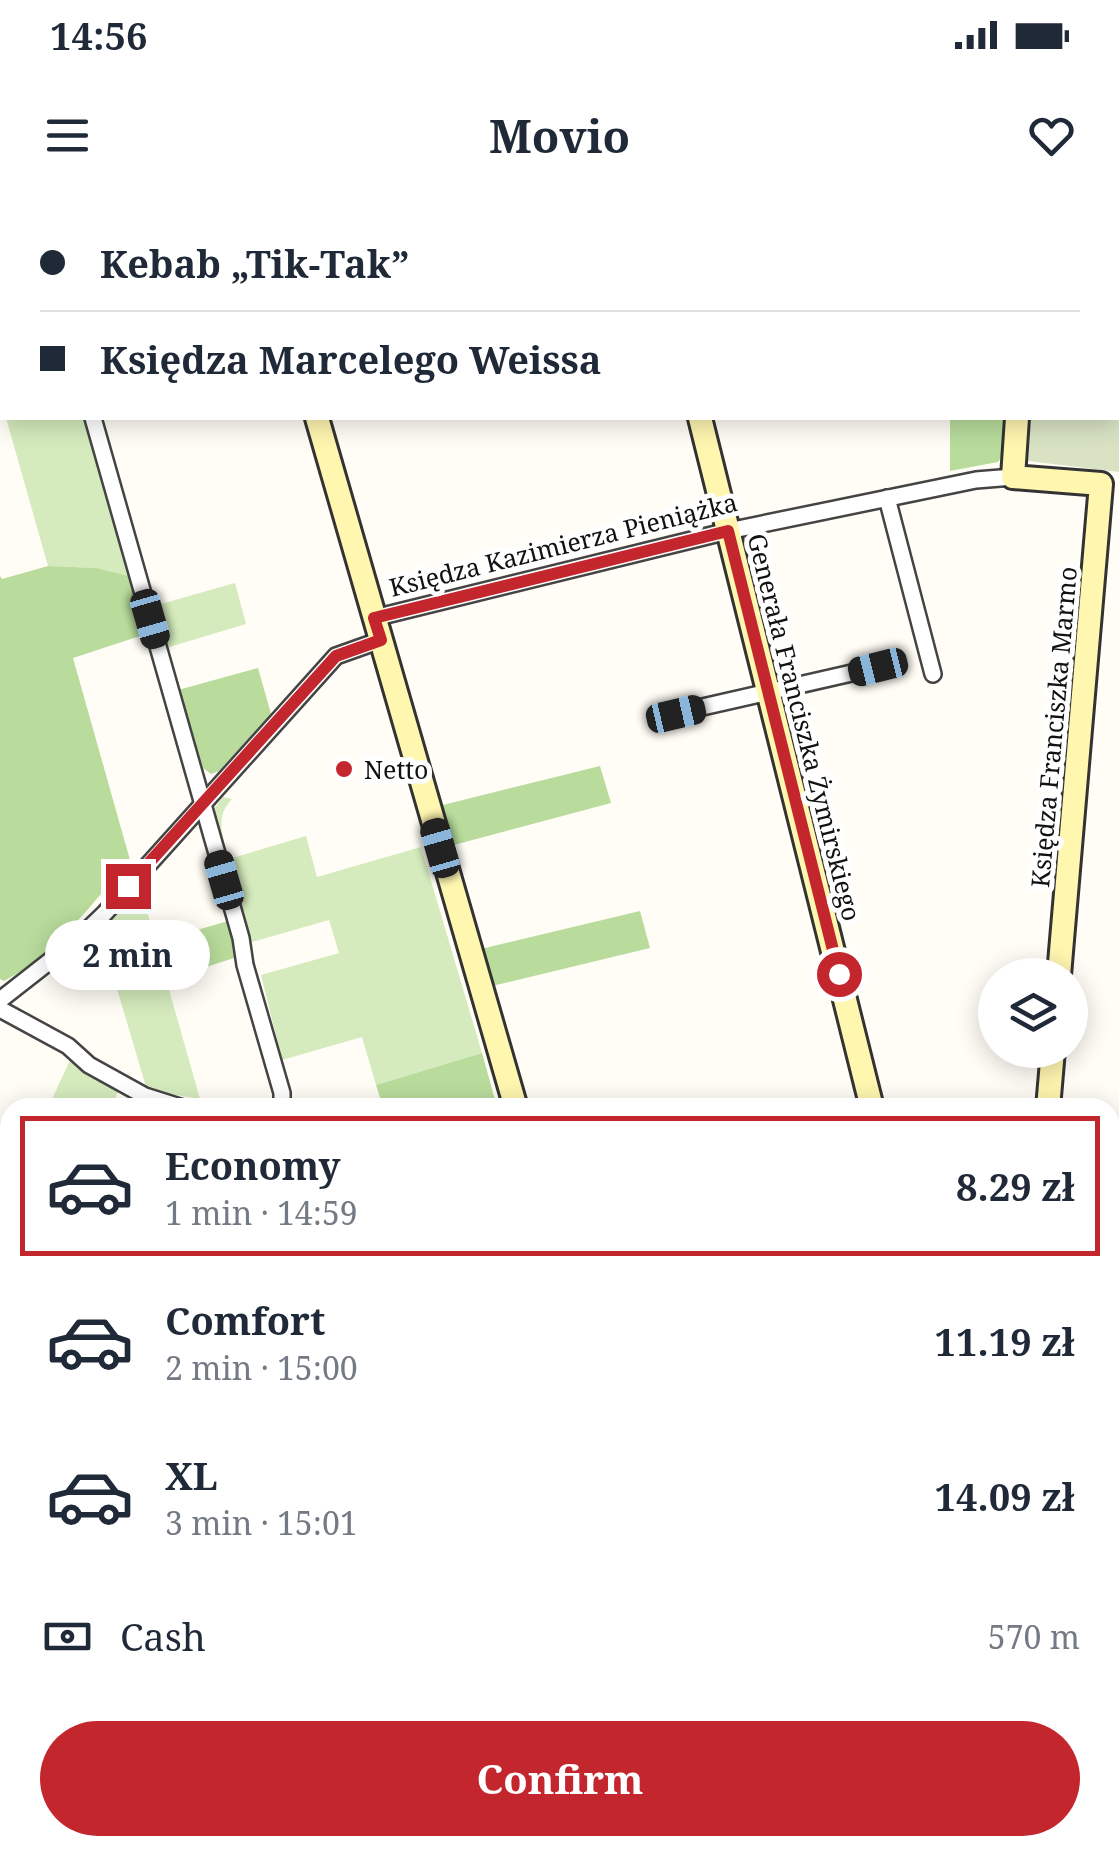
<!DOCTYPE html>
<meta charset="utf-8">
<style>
body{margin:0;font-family:"Noto Serif",serif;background:#f6f6f7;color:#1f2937;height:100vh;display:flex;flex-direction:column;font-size:38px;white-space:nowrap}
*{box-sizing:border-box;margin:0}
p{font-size:32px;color:#747a83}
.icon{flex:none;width:55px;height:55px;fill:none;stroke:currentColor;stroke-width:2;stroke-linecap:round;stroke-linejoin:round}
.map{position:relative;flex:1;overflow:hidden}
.drawer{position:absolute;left:0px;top:898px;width:1120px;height:758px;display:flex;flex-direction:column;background:#fff;border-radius:30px 30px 0 0;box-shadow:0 5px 25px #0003}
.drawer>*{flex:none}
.banner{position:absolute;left:0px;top:0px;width:1120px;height:220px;box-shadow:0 5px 25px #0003;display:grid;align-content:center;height:220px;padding:0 40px;background:#fff}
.controls{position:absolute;left:978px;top:758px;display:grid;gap:20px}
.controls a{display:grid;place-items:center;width:110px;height:110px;border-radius:50%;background:#fff;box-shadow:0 5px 25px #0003;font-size:50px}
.end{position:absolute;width:45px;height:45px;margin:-22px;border:12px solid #c4262e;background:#fff;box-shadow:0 0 0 5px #fff}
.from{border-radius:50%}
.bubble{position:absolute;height:70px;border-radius:35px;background:#fff;box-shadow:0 5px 25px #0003;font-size:32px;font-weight:700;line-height:70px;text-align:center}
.car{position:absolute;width:30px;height:60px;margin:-30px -15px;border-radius:12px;box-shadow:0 0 8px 2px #0007;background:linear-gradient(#222 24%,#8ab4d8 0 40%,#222 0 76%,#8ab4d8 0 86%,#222 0)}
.banner b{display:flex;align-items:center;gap:35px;height:95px;font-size:38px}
.banner b+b{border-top:2px solid #e0e1e3}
.banner i{width:25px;height:25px;background:#1f2937}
ul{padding:18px 0 0;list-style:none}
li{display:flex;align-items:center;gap:30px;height:140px;margin:0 20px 15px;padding:0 20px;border:5px solid transparent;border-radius:0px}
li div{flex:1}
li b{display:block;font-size:38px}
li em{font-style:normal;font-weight:700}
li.selected{border-color:#c4262e}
li>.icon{width:90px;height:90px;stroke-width:1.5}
.pay{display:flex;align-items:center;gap:25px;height:110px;padding:0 40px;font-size:38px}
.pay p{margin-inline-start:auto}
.cta{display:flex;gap:20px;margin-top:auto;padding:20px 40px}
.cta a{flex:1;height:115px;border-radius:60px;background:#c4262e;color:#fff;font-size:40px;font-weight:700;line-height:115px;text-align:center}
.status{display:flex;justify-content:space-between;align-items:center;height:70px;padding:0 50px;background:#fff;direction:ltr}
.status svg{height:28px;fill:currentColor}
header{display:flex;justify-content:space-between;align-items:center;height:130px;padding:0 40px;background:#fff;font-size:45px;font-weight:700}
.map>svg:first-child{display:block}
.green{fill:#d5ebbd}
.forest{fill:#b9dc9c}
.cemetery{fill:#d9e3c4}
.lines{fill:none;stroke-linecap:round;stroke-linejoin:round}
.street-casing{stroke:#444;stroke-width:20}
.secondary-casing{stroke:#333;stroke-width:28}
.street{stroke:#fff;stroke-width:15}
.secondary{stroke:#fff6b0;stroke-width:22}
.route{stroke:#c4262e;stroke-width:12}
.poi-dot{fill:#c4262e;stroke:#fff;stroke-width:4}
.labels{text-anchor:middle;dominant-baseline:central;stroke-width:10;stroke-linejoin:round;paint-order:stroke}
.street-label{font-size:25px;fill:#111;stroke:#fff}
.poi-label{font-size:25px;fill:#111;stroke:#fff;text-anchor:start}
</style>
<div class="status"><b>14:56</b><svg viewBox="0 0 49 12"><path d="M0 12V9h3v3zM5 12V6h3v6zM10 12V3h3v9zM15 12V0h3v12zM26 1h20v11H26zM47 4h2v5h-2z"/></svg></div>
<header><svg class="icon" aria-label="menu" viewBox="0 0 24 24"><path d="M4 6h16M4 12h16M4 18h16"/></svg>Movio<svg class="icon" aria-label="heart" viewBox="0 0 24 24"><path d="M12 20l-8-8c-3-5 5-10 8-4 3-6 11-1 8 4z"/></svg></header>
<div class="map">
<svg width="1119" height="1654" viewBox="0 0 1119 1654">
<rect width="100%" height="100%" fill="#fffdf5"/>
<!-- green -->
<g class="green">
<path d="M6 218H86L133 377 97 368 48 366Z"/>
<path d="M235 383 246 424 166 448 154 406Z"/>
<path d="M223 597 232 599C214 618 223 637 229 659L306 636 317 677 421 647 482 853 376 885 362 837 282 860 261 775 339 753 329 720 252 742 244 727 212 618 214 609Z"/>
<path d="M140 687 200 899 147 890 101 735 79 753V749Z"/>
<path d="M70 860 86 873 119 890 111 907 48 908Z"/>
<path d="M263 1645H551L563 1654H251Z"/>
</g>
<!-- forest -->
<g class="forest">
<path d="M950 218H1004L1001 258 998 262 950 271Z"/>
<path d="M48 366 97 368 133 377 148 428 143 435 73 458 130 660C93 702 55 755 4 781L0 779V376L2 379Z"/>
<path d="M258 468 271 514 219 571 211 574 203 568 178 490Z"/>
<path d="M600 566 611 603 450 646 439 606Z"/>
<path d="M640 711 650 748 492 786 481 749Z"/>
<path d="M228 721 235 745 234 758 166 780 156 742Z"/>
<path d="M482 853 497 907H383L376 885Z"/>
</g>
<!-- cemetery -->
<path class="cemetery" d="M1047 0H1119V272L1028 261 1031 218H1118V2Z"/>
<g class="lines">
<defs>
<g id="street">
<path d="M31 0 32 2"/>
<path d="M406 2 415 0"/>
<path d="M0 92H2"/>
<path d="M93 218 241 738 245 765 282 893V908"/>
<path d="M887 298 933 474"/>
<path d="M374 418 728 331 976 280 1013 277"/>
<path d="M676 513 878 467"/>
<path d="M0 800 78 739 104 714 336 456 381 440"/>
<path d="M0 809 68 846 89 865 145 896 183 908"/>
<path d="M0 1560 10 1546"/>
<path d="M1110 1610 1118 1654"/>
<path d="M222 1654 229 1645"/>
<path d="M626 1654 658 1645"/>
<path d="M1093 1654 1119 1652"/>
</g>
<g id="secondary">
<path d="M253 0 254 2"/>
<path d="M645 0 646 2"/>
<path d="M1033 2V0"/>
<path d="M317 218 516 908"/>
<path d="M700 218 872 908"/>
<path d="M1017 218 1013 277 1101 284 1059 775"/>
<path d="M1048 908 1053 850"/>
<path d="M0 1186 10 1193"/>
<path d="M1110 1554 1119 1555"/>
<path d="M784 1645 786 1654"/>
</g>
</defs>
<!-- street casing -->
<use href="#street" class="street-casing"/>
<!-- secondary casing -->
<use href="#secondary" class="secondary-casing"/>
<!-- street -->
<use href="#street" class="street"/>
<!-- secondary -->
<use href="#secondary" class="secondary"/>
</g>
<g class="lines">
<!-- route -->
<path class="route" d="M128 686 336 456 381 440 374 418 728 331 839 774"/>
</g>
<!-- markers -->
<circle class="poi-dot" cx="344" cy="569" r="10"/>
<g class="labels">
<!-- street labels -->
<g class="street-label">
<text transform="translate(563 344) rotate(-14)">Księdza Kazimierza Pieniążka</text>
<text transform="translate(805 527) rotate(76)">Generała Franciszka Żymirskiego</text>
<text transform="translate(1053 527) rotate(-85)">Księdza Franciszka Marmo</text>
</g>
<!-- poi labels -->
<g class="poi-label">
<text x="364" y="569">Netto</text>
</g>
</g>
</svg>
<div class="controls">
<a><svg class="icon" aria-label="layers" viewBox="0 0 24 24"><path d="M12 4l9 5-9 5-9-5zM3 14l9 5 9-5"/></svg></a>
</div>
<i class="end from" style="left:839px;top:774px"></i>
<i class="end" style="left:128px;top:686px"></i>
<div class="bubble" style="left:45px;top:720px;width:165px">2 min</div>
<i class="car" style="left:150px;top:419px;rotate:164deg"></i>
<i class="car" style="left:878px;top:467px;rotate:256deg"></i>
<i class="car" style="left:676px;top:514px;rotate:77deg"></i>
<i class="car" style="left:440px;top:648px;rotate:344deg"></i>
<i class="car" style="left:224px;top:680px;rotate:344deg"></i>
<div class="banner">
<b><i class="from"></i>Kebab „Tik-Tak”</b>
<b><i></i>Księdza Marcelego Weissa</b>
</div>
<section class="drawer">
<ul>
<li class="selected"><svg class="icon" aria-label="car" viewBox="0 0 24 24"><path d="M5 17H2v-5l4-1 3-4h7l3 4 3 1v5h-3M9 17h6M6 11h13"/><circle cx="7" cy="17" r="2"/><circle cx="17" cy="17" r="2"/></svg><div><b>Economy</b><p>1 min · 14:59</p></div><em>8.29 zł</em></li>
<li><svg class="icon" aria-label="car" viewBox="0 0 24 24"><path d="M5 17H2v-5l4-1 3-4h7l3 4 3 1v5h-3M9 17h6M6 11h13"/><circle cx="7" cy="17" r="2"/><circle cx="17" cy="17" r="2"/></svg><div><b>Comfort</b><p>2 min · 15:00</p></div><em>11.19 zł</em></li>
<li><svg class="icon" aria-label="car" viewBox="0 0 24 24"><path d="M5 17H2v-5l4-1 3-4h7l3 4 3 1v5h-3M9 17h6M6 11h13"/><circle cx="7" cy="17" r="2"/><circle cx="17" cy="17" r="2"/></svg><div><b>XL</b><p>3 min · 15:01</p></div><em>14.09 zł</em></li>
</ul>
<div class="pay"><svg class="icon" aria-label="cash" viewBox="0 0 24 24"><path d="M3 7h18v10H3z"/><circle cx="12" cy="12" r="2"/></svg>Cash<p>570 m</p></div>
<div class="cta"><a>Confirm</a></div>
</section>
</div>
